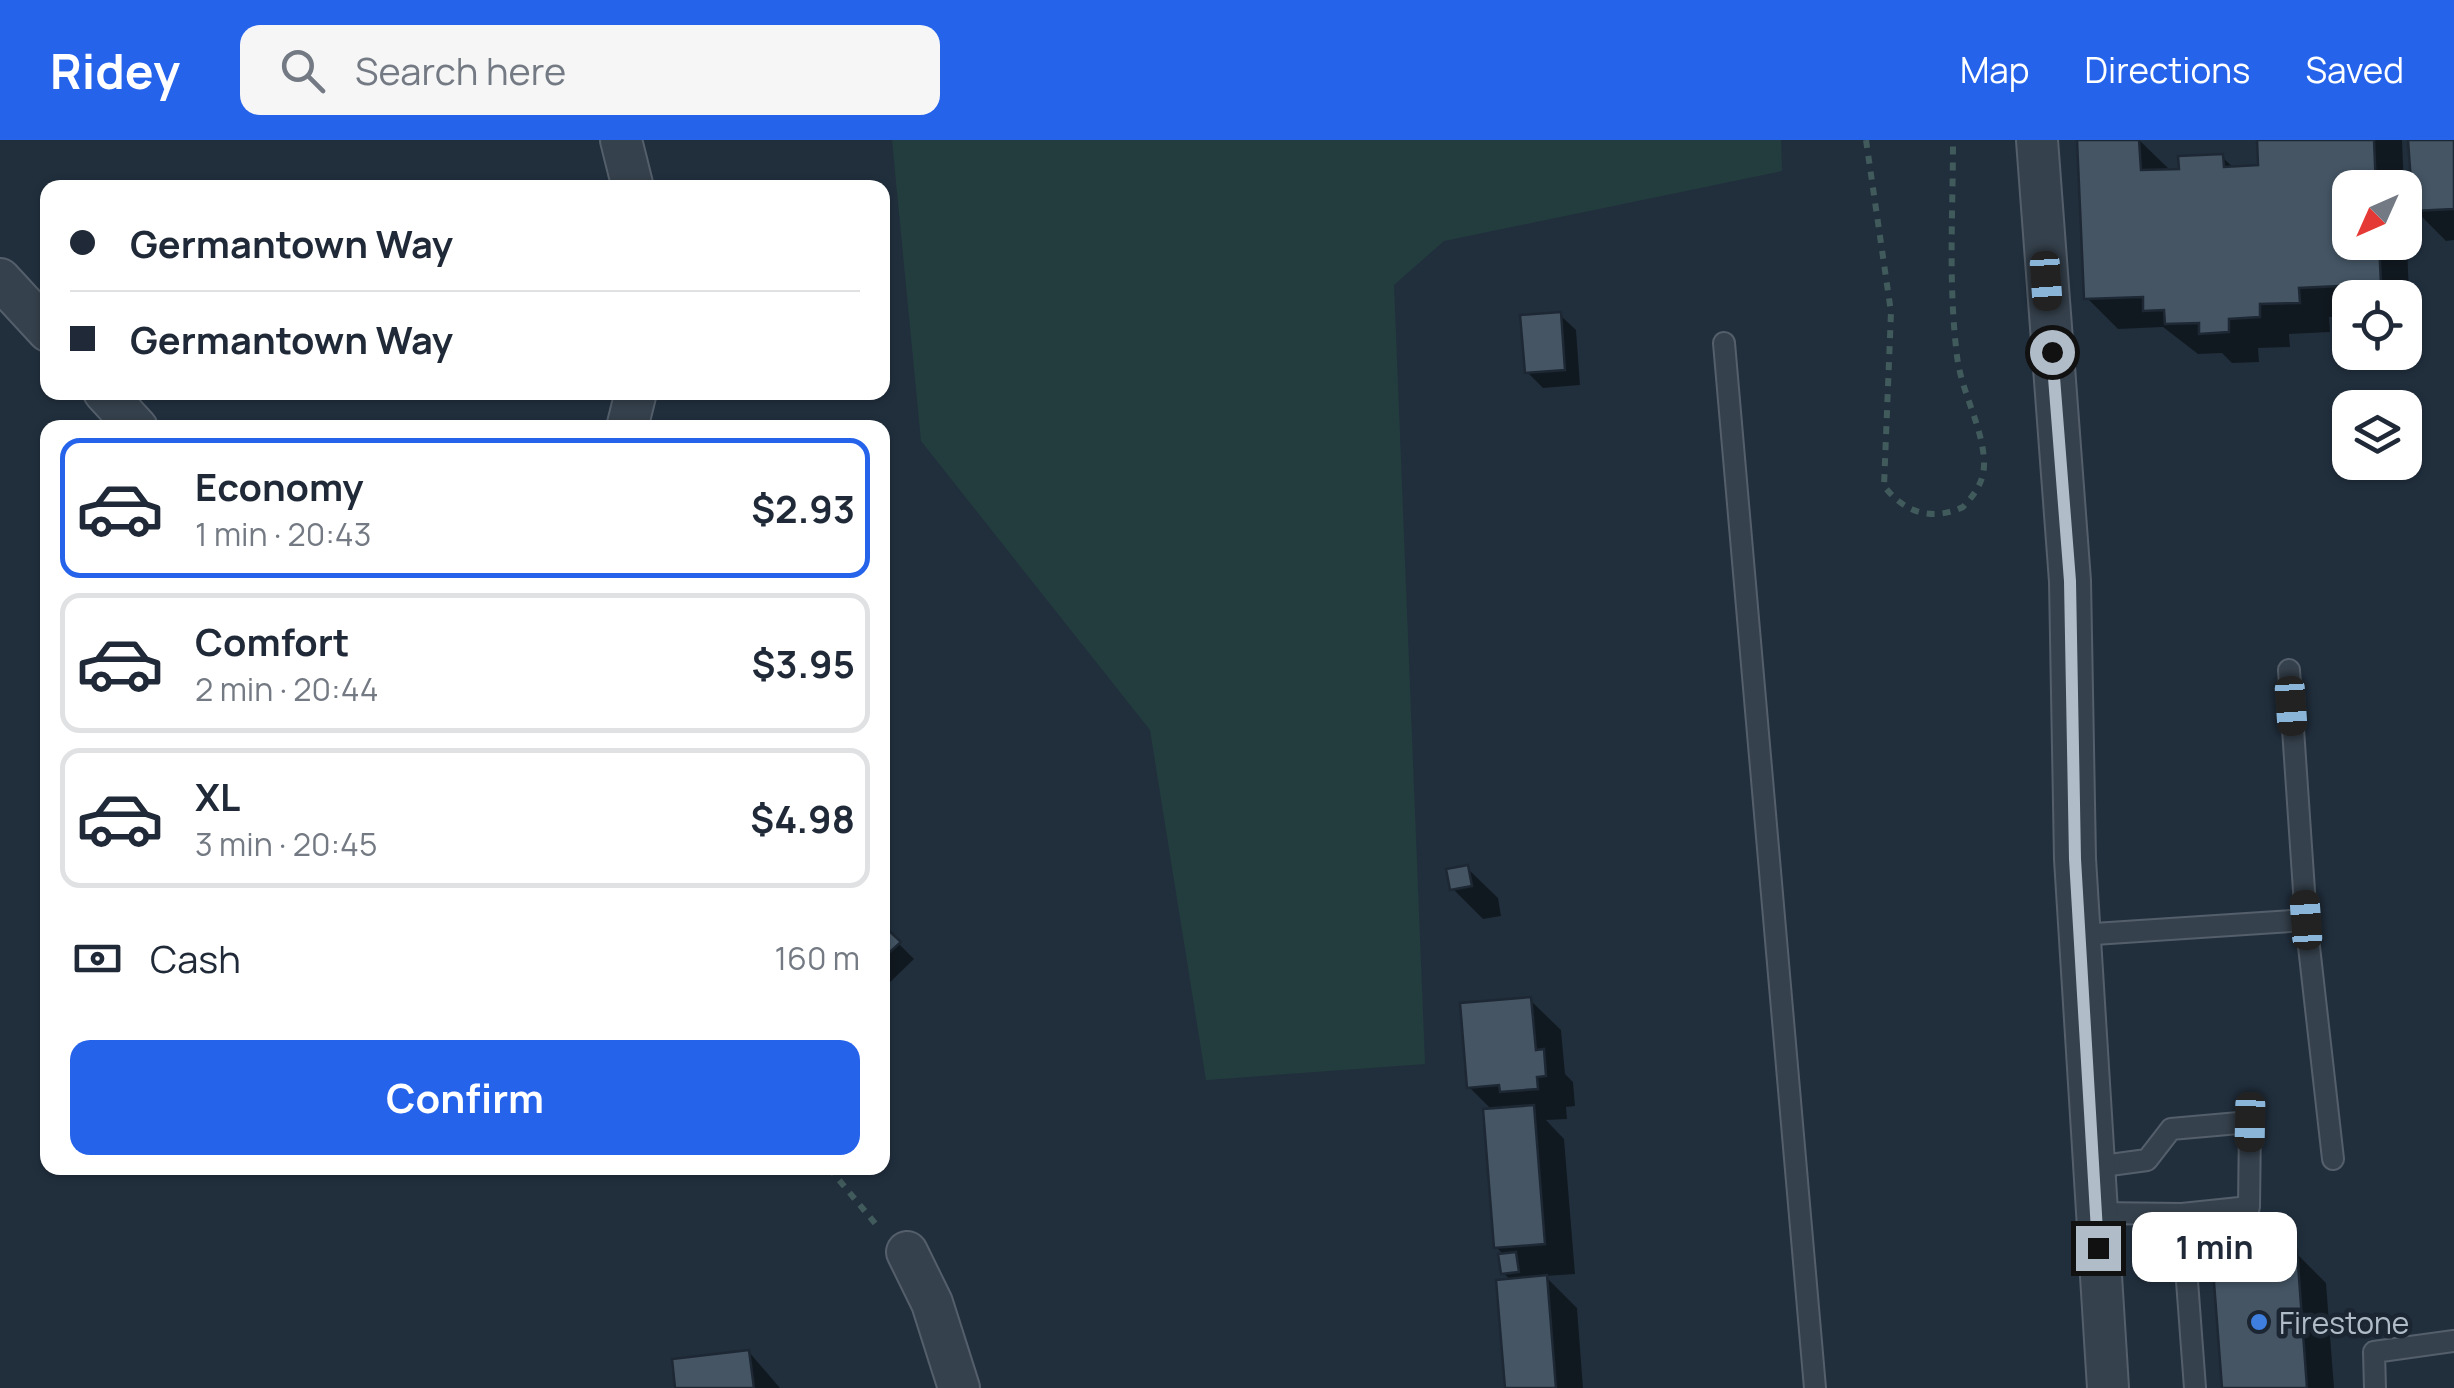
<!DOCTYPE html>
<meta charset="utf-8">
<style>
body{margin:0;font-family:Manrope,sans-serif;background:#f6f6f7;color:#1f2937;height:100vh;display:flex;flex-direction:column;font-size:38px;white-space:nowrap}
*{box-sizing:border-box;margin:0}
p{font-size:32px;color:#747a83}
.icon{flex:none;width:55px;height:55px;fill:none;stroke:currentColor;stroke-width:2;stroke-linecap:round;stroke-linejoin:round}
.map{position:relative;flex:1;overflow:hidden}
.panel{position:absolute;left:40px;top:280px;width:850px;height:755px;display:flex;flex-direction:column;background:#fff;border-radius:20px;box-shadow:0 2px 8px #0004}
.panel>*{flex:none}
.hud{position:absolute;left:40px;top:40px;width:850px;height:220px;border-radius:20px;box-shadow:0 2px 8px #0004;display:grid;align-content:center;height:220px;padding:0 30px;background:#fff}
.needle{width:65px;rotate:225deg}
.controls{position:absolute;left:2332px;top:30px;display:grid;gap:20px}
.controls a{display:grid;place-items:center;width:90px;height:90px;border-radius:20px;background:#fff;box-shadow:0 2px 8px #0004;font-size:50px}
.end{position:absolute;width:45px;height:45px;margin:-22px;border:12px solid #b1bcc9;background:#111;box-shadow:0 0 0 5px #111}
.from{border-radius:50%}
.bubble{position:absolute;height:70px;border-radius:20px;background:#fff;box-shadow:0 2px 8px #0004;font-size:32px;font-weight:700;line-height:70px;text-align:center}
.car{position:absolute;width:30px;height:60px;margin:-30px -15px;border-radius:12px;box-shadow:0 0 8px 2px #0007;background:linear-gradient(#222 24%,#8ab4d8 0 40%,#222 0 76%,#8ab4d8 0 86%,#222 0)}
.hud b{display:flex;align-items:center;gap:35px;height:95px;font-size:38px}
.hud b+b{border-top:2px solid #e0e1e3}
.hud i{width:25px;height:25px;background:#1f2937}
ul{padding:18px 0 0;list-style:none}
li{display:flex;align-items:center;gap:30px;height:140px;margin:0 20px 15px;padding:0 10px;border:5px solid #e0e1e3;border-radius:20px}
li div{flex:1}
li b{display:block;font-size:38px}
li em{font-style:normal;font-weight:700}
li.active{border-color:#2563eb}
li>.icon{width:90px;height:90px;stroke-width:1.5}
.pay{display:flex;align-items:center;gap:25px;height:110px;padding:0 30px;font-size:38px}
.pay p{margin-inline-start:auto}
.primary-button{display:flex;gap:20px;margin-top:auto;padding:20px 30px}
.primary-button a{flex:1;height:115px;border-radius:20px;background:#2563eb;color:#fff;font-size:40px;font-weight:700;line-height:115px;text-align:center}
header{display:flex;align-items:center;gap:60px;box-sizing:border-box;height:140px;padding:0 50px;background:#2563eb;color:#fff}
header strong{font-size:48px}
nav{display:flex;gap:55px;margin-inline-start:auto;font-size:35px}
.search{width:700px;height:90px;background:#f6f6f7;display:flex;align-items:center;gap:25px;box-sizing:border-box;padding:0 35px;border-radius:20px;color:#747a83;font-size:38px}
.map>svg:first-child{display:block}
.green{fill:#233d3e}
.shadow{fill:#0007}
.building{fill:#455564;stroke:#1d2834;stroke-width:2.5}
.lines{fill:none;stroke-linecap:round;stroke-linejoin:round}
.service-casing{stroke:#545f6b;stroke-width:24}
.minor-casing{stroke:#545f6b;stroke-width:44}
.path{stroke:#415a5b;stroke-width:6;stroke-dasharray:8 8;stroke-linecap:butt}
.service{stroke:#35414d;stroke-width:20}
.minor{stroke:#35414d;stroke-width:40}
.route{stroke:#b1bcc9;stroke-width:12}
.shop-dot{fill:#3f7fe0;stroke:#1b2632;stroke-width:4}
.labels{text-anchor:middle;dominant-baseline:central;stroke-width:9;stroke-linejoin:round;paint-order:stroke}
.poi-label{font-size:30px;fill:#b1bcc9;stroke:#1b2632;text-anchor:start}
</style>
<header>
<strong>Ridey</strong>
<div class="search"><svg class="icon" aria-label="search" viewBox="0 0 24 24"><circle cx="10" cy="10" r="6"/><path d="M15 15l6 6"/></svg>Search here</div>
<nav><a>Map</a><a>Directions</a><a>Saved</a></nav>
</header>
<div class="map">
<svg width="2454" height="1248" viewBox="0 0 2454 1248">
<rect width="100%" height="100%" fill="#212f3d"/>
<!-- green -->
<path class="green" d="M892 0H1781L1782 31 1444 101 1394 145 1425 924 1206 940 1150 590 921 301Z"/>
<!-- shadow -->
<g class="shadow">
<path d="M2104 0H2139L2169 29 2181 31 2222 17 2235 29 2261 28 2260 0H2402L2404 48H2350V102H2405V64L2410 174H2405V158H2350V177H2329L2330 192 2289 194 2290 207 2258 208 2259 222 2232 223 2222 213 2198 214 2163 187 2118 189 2087 158Z"/>
<path d="M2411 0H2454V100L2446 101 2415 70Z"/>
<path d="M1560 175 1576 190 1580 245 1543 248 1527 232Z"/>
<path d="M1467 728 1498 758 1501 776 1483 779 1453 749Z"/>
<path d="M882 787 914 819 882 850Z"/>
<path d="M1530 860 1561 890 1565 934 1573 942 1575 966 1566 967 1567 979 1546 980 1564 999 1575 1134 1545 1136 1577 1168 1583 1248H1507L1499 1142 1512 1141 1503 1133 1505 1116 1496 1107 1493 971 1469 947Z"/>
<path d="M2296 1113 2326 1143 2334 1248H2224L2215 1118Z"/>
<path d="M749 1212 780 1248H678L675 1221Z"/>
</g>
<!-- building -->
<g class="building">
<path d="M2077 0H2139L2141 30 2179 29 2178 16 2223 14 2224 27 2258 25 2257 0H2374L2376 48H2350V102H2379L2381 144 2299 148 2300 163 2260 164V177L2229 179V192L2199 194V183L2165 184 2164 170 2143 171V157L2084 159Z"/>
<path d="M2408 0H2454V69L2413 71Z"/>
<path d="M1561 172 1565 230 1525 233 1520 175Z"/>
<path d="M1468 725 1472 746 1450 750 1446 729Z"/>
<path d="M882 784 901 802 882 819Z"/>
<path d="M1531 857 1536 910 1544 909 1546 936 1537 937 1538 949 1500 952 1499 945 1467 948 1460 863Z"/>
<path d="M1534 965 1545 1104 1494 1108 1483 969Z"/>
<path d="M2297 1110 2307 1248H2222L2212 1116Z"/>
<path d="M1516 1112 1519 1132 1501 1134 1498 1114Z"/>
<path d="M1547 1135 1556 1248H1505L1496 1140Z"/>
<path d="M749 1210 754 1248H675L672 1219Z"/>
</g>
<g class="lines">
<defs>
<g id="service">
<path d="M1724 203 1815 1248"/>
<path d="M2289 530 2306 780 2333 1019"/>
<path d="M2079 795 2306 780"/>
<path d="M2095 1027 2147 1020 2171 989 2250 982 2249 1067 2182 1074"/>
<path d="M2096 1073 2182 1074 2195 1248"/>
<path d="M2375 1248 2374 1212 2454 1201"/>
</g>
<g id="minor">
<path d="M621 0 633 48"/>
<path d="M2037 0 2070 441 2075 719 2108 1248"/>
<path d="M0 139 48 191"/>
<path d="M104 252 137 288"/>
<path d="M627 288 636 252"/>
<path d="M907 1112 932 1163 959 1248"/>
</g>
</defs>
<!-- service casing -->
<use href="#service" class="service-casing"/>
<!-- minor casing -->
<use href="#minor" class="minor-casing"/>
<!-- path -->
<g class="path">
<path d="M1866 0 1891 172 1884 346C1904 372 1931 382 1963 367 1976 353 1985 340 1984 320 1982 285 1961 251 1957 216 1948 143 1953 72 1953 0"/>
<path d="M829 1028 879 1088"/>
</g>
<!-- service -->
<use href="#service" class="service"/>
<!-- minor -->
<use href="#minor" class="minor"/>
</g>
<g class="lines">
<!-- route -->
<path class="route" d="M2052 212 2070 441 2075 719 2098 1108"/>
</g>
<!-- markers -->
<circle class="shop-dot" cx="2259" cy="1182" r="10"/>
<g class="labels">
<!-- poi labels -->
<g class="poi-label">
<text x="2279" y="1182">Firestone</text>
</g>
</g>
</svg>
<div class="controls">
<a><svg class="needle" viewBox="-14 -14 28 28"><path d="M0-13l5 13h-10z" fill="#e53935"/><path d="M0 13l5-13h-10z" fill="#747a83"/></svg></a>
<a><svg class="icon" aria-label="locate" viewBox="0 0 24 24"><circle cx="12" cy="12" r="6"/><path d="M12 2v4M12 18v4M2 12h4M18 12h4"/></svg></a>
<a><svg class="icon" aria-label="layers" viewBox="0 0 24 24"><path d="M12 4l9 5-9 5-9-5zM3 14l9 5 9-5"/></svg></a>
</div>
<i class="end from" style="left:2052px;top:212px"></i>
<i class="end" style="left:2098px;top:1108px"></i>
<div class="bubble" style="left:2132px;top:1072px;width:165px">1 min</div>
<i class="car" style="left:2046px;top:141px;rotate:176deg"></i>
<i class="car" style="left:2291px;top:566px;rotate:176deg"></i>
<i class="car" style="left:2306px;top:780px;rotate:356deg"></i>
<i class="car" style="left:2250px;top:982px;rotate:181deg"></i>
<div class="hud">
<b><i class="from"></i>Germantown Way</b>
<b><i></i>Germantown Way</b>
</div>
<section class="panel">
<ul>
<li class="active"><svg class="icon" aria-label="car" viewBox="0 0 24 24"><path d="M5 17H2v-5l4-1 3-4h7l3 4 3 1v5h-3M9 17h6M6 11h13"/><circle cx="7" cy="17" r="2"/><circle cx="17" cy="17" r="2"/></svg><div><b>Economy</b><p>1 min · 20:43</p></div><em>$2.93</em></li>
<li><svg class="icon" aria-label="car" viewBox="0 0 24 24"><path d="M5 17H2v-5l4-1 3-4h7l3 4 3 1v5h-3M9 17h6M6 11h13"/><circle cx="7" cy="17" r="2"/><circle cx="17" cy="17" r="2"/></svg><div><b>Comfort</b><p>2 min · 20:44</p></div><em>$3.95</em></li>
<li><svg class="icon" aria-label="car" viewBox="0 0 24 24"><path d="M5 17H2v-5l4-1 3-4h7l3 4 3 1v5h-3M9 17h6M6 11h13"/><circle cx="7" cy="17" r="2"/><circle cx="17" cy="17" r="2"/></svg><div><b>XL</b><p>3 min · 20:45</p></div><em>$4.98</em></li>
</ul>
<div class="pay"><svg class="icon" aria-label="cash" viewBox="0 0 24 24"><path d="M3 7h18v10H3z"/><circle cx="12" cy="12" r="2"/></svg>Cash<p>160 m</p></div>
<div class="primary-button"><a>Confirm</a></div>
</section>
</div>
